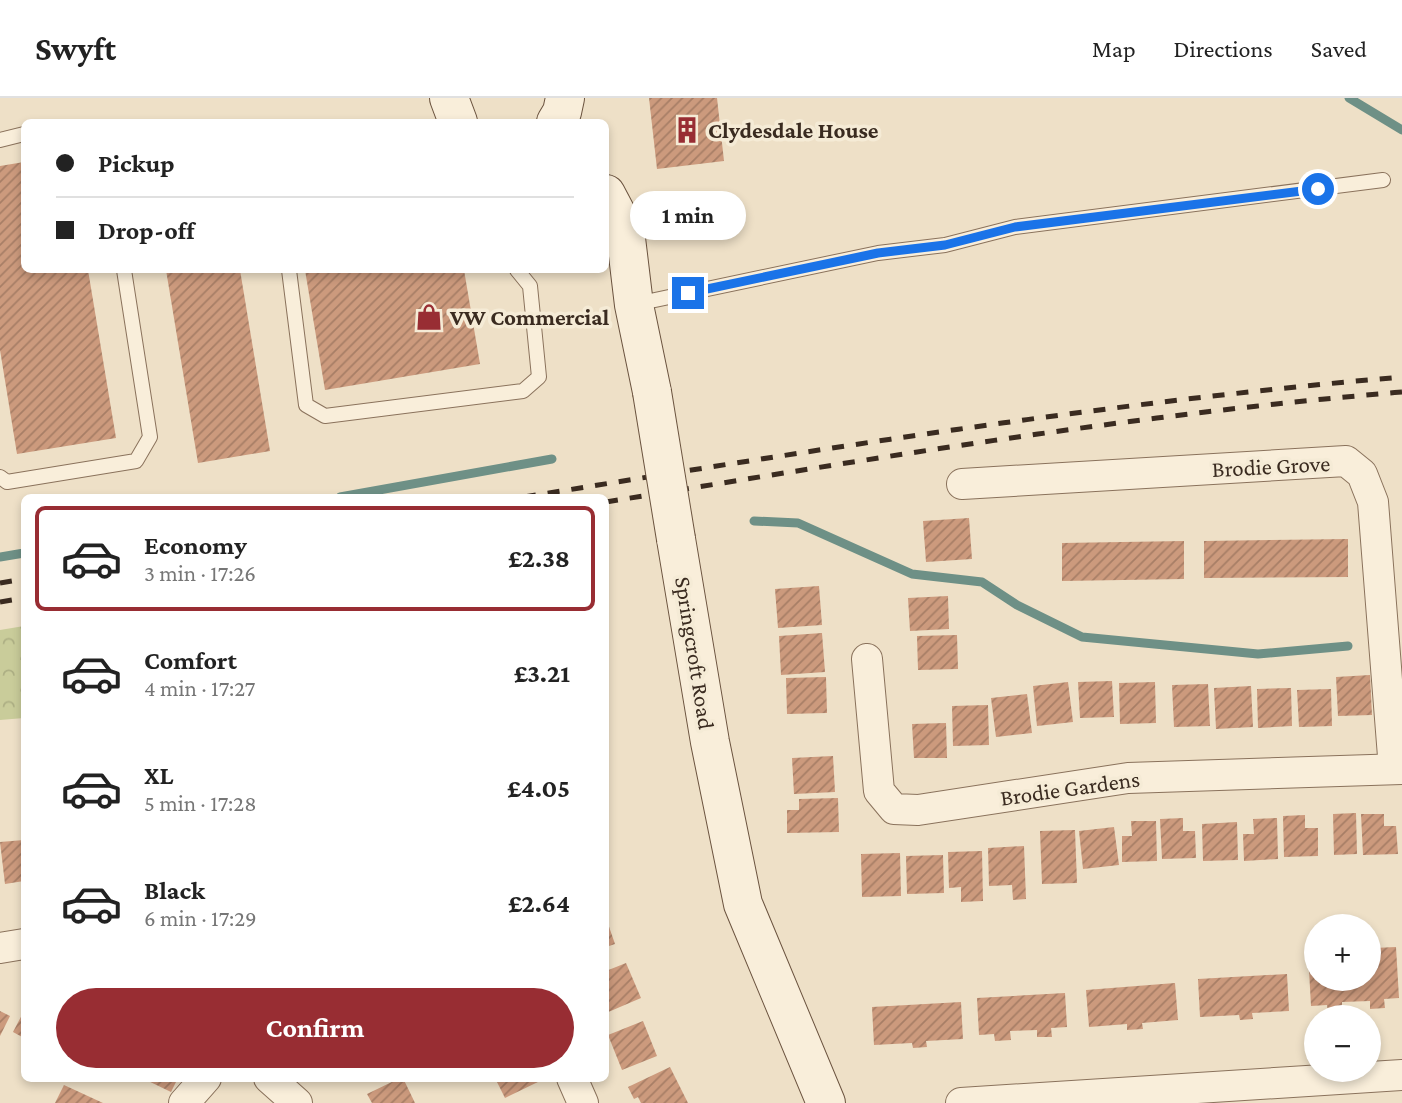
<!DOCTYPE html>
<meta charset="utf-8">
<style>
body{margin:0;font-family:"Crimson Pro",serif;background:#f6f6f6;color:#222;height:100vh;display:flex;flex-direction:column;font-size:26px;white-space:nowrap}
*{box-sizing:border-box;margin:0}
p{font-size:23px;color:#767676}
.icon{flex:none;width:38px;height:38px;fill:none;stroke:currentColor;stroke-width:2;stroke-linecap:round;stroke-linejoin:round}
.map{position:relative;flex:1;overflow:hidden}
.details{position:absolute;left:21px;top:396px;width:588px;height:588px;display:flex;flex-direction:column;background:#fff;border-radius:10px;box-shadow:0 4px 10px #0003}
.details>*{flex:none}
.hud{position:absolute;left:21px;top:21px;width:588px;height:154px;border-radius:10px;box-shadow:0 4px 10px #0003;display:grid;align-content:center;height:154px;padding:0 35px;background:#fff}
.fabs{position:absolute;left:1304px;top:816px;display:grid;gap:14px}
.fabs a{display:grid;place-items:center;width:77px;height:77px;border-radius:50%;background:#fff;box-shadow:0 4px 10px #0003;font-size:35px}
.end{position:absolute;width:32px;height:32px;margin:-16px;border:9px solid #1a73e8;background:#fff;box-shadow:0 0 0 4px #fff}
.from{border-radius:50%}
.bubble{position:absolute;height:49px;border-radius:24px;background:#fff;box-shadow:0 4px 10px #0003;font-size:23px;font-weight:700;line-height:49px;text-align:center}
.hud b{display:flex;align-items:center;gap:24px;height:66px;font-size:26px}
.hud b+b{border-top:2px solid #e0e0e0}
.hud i{width:18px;height:18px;background:#222}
ul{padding:12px 0 0;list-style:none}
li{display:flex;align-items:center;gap:21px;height:105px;margin:0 14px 10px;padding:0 21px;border:4px solid transparent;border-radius:10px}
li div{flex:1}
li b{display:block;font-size:26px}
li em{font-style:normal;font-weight:700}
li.on{border-color:#982d33}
li>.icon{width:63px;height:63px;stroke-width:1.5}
.button{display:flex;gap:14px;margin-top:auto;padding:14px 35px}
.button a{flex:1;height:80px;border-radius:42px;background:#982d33;color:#fff;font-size:28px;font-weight:700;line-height:80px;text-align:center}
header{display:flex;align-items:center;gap:42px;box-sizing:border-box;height:98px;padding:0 35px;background:#fff;border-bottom:2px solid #e0e0e0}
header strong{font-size:33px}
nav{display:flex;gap:38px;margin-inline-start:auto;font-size:24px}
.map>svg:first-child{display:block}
.forest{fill:url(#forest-crowns)}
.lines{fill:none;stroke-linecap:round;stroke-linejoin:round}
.stream{stroke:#6e9086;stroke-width:9}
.building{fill:url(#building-hatch)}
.lane-casing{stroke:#8a725c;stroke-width:16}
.street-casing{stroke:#8a725c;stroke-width:32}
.secondary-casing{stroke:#6b533f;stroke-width:40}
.lane{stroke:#f9eeda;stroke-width:14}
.street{stroke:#f9eeda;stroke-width:30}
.secondary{stroke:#f9eeda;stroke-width:38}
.rail{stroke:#3a2b20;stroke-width:5;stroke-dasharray:12 12;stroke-linecap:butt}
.secondary-bridge-casing{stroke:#6b533f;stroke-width:40;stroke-linecap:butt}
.secondary-bridge{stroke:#f9eeda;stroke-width:38}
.route{stroke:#1a73e8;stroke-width:9}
.labels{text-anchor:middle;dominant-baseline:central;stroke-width:7;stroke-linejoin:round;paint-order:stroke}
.poi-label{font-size:23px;font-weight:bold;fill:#3a2b20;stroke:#f5ebd6;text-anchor:start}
.street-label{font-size:23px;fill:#3a2b20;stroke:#f5ebd6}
</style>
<header>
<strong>Swyft</strong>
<nav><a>Map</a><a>Directions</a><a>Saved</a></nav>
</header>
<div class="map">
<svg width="1402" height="1005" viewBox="0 0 1402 1005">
<defs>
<pattern id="forest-crowns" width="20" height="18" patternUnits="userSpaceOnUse" patternTransform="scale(1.75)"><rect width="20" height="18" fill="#c9cc9a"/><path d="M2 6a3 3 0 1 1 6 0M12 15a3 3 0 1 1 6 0" fill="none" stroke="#adaf84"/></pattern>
<pattern id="building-hatch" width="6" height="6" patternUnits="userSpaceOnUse" patternTransform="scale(1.75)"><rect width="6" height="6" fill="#cc9a7d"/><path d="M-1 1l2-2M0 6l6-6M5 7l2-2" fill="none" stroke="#a77e66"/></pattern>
</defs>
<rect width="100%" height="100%" fill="#eee0c7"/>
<!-- forest -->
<path class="forest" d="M24 528V620L0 622V532Z"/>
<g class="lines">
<!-- stream -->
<g class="stream">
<path d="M1349 0 1402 32"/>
<path d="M340 399 552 361"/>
<path d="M754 423 798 425 912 476 982 484 1017 507 1082 539 1258 556 1348 548"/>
<path d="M0 459 24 455"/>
</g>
</g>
<!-- building -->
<g class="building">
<path d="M649 0H717L724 63 657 71Z"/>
<path d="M24 64V172H88L116 340 17 356 0 252V68Z"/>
<path d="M166 172H240L270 353 198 365Z"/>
<path d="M305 172H464L480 266 325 292Z"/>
<path d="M969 420 972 461 926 464 923 423Z"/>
<path d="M1348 441V479L1204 480V443Z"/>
<path d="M1184 443V481L1062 483V445Z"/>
<path d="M819 488 822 527 778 530 775 491Z"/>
<path d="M948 498 949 531 910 533 908 500Z"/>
<path d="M822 535 825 574 781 577 779 538Z"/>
<path d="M957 537 958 571 918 572 917 538Z"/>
<path d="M1370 577 1372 617 1338 618 1336 579Z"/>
<path d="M826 579 827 615 787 616 786 580Z"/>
<path d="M1112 583 1114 619 1080 620 1078 584Z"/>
<path d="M1068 584 1073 624 1037 628 1033 588Z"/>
<path d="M1155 584 1156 625 1120 626 1119 585Z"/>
<path d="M1208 586 1210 628 1174 629 1172 587Z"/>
<path d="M1251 588 1253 629 1216 631 1214 590Z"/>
<path d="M1291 590 1292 628 1258 630 1257 591Z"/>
<path d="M1331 591 1332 628 1299 629 1297 592Z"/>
<path d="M1027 596 1032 635 996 639 991 600Z"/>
<path d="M988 607 989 647 953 648 952 608Z"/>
<path d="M946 625 947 660H914L912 626Z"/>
<path d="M833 658 835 694 794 696 792 660Z"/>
<path d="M838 700 839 734 787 735V712H799V701Z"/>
<path d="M1356 715 1357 756 1334 757 1333 716Z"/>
<path d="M1361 716H1384V728H1396L1398 756 1363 757Z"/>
<path d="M1305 717V730H1318V758L1284 759 1283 718Z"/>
<path d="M1183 720V733H1195L1196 760 1162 761 1160 721Z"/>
<path d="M1277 720 1278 761 1244 763 1243 736H1254L1253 721Z"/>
<path d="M1131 723H1156L1157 763 1122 764V738H1132Z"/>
<path d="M1237 724 1238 762 1203 763 1202 726Z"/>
<path d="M1114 729 1119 767 1083 771 1079 733Z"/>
<path d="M1075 732 1077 785 1042 786 1040 733Z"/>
<path d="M24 742V783L5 786 0 744Z"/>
<path d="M1024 748 1026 801 1013 802 1012 787 989 788 988 750Z"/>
<path d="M982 753 983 803 961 804V789L949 790 948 754Z"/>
<path d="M900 755 901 798 862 799 861 756Z"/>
<path d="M943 757 944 795 907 796 906 758Z"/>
<path d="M606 820 615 846 606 849Z"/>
<path d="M1396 849 1399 900 1384 901 1385 910 1370 911V903L1342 904V914L1328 915 1327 907 1311 908 1309 872 1316 871V880H1368V868H1375L1374 850Z"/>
<path d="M626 865 641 900 606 915V873Z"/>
<path d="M1287 876 1289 913 1252 915 1253 921 1240 922 1239 917 1200 919 1198 881Z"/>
<path d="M1175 885 1178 922 1142 925 1143 931 1127 932V926L1089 929 1086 892Z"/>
<path d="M1065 895 1067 929 1051 930 1052 939H1037V932L1010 933 1011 942 995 943 994 936 979 937 977 900Z"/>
<path d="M961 904 963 941 926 943 927 949 913 950 912 945 874 947 872 909Z"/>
<path d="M0 913 10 918 0 938Z"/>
<path d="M24 913V940L13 934Z"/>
<path d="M643 923 657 958 622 972 608 937Z"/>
<path d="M670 969 688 1005H641L638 999 634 1001 628 989Z"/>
<path d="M142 980H178L171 994Z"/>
<path d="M400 980H403L415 1005H372L367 996Z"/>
<path d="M495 980H541L542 982 505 1000Z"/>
<path d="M64 987 103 1005H55Z"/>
</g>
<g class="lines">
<defs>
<g id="lane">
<path d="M0 42 24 36"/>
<path d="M289 172 306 307 325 318 523 293 539 279 530 188 517 172"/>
<path d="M636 206 878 155 945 147 1015 129 1383 82"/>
<path d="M0 379 7 384 136 363 150 339 124 172"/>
</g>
<g id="street">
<path d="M962 386 1346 363 1362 376 1373 404 1394 671"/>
<path d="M867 561 879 693 894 711 918 712 1128 680 1402 671"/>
<path d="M0 850 24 846"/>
<path d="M269 980 297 1005"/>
<path d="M572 980 583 1005"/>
<path d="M184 1005 206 980"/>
<path d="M961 1005 1402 977"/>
</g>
<g id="secondary">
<path d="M449 0 458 24"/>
<path d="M556 24 562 14 565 0"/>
<path d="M606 96 625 132 634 207 652 294"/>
<path d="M676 441 710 644 743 806 826 1005"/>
</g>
</defs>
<!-- lane casing -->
<use href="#lane" class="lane-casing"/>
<!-- street casing -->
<use href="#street" class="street-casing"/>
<!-- secondary casing -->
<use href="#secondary" class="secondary-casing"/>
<!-- lane -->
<use href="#lane" class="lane"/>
<!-- street -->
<use href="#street" class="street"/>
<!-- secondary -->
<use href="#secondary" class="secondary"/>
<!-- rail -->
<g class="rail">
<path d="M524 399C815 352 1108 304 1402 279"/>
<path d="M606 404C870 361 1135 316 1402 294"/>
<path d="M0 485 24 481"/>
<path d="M0 504 24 500"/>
</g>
<defs>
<path id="secondary-bridge" d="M652 294 676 441"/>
</defs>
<!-- secondary-bridge casing -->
<use href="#secondary-bridge" class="secondary-bridge-casing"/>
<!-- secondary-bridge -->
<use href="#secondary-bridge" class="secondary-bridge"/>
</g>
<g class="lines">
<!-- route -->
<path class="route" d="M688 195 878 155 945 147 1015 129 1318 91"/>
</g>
<!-- icons -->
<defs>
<symbol id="building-bare" viewBox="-9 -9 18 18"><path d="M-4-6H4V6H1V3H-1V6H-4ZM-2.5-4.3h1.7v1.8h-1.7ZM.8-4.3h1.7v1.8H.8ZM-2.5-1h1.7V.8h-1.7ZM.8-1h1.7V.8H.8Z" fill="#982d33" stroke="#f5ebd6" stroke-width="2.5" paint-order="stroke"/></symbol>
<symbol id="shop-bare" viewBox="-9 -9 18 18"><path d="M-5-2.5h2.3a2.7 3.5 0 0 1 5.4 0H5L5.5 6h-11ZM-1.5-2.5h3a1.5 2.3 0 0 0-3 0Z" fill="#982d33" stroke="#f5ebd6" stroke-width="2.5" paint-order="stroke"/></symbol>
</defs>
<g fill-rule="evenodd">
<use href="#building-bare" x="668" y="13" width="38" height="38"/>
<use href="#shop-bare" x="410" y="200" width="38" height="38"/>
</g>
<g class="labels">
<!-- poi labels -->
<g class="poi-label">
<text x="708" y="32">Clydesdale House</text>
<text x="450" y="219">VW Commercial</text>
</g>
<!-- street labels -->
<g class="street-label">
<text transform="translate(1271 368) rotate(-3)">Brodie Grove</text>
<text transform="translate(695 555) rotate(81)">Springcroft Road</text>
<text transform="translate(1070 690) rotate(-8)">Brodie Gardens</text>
</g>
</g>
</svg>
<div class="fabs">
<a>+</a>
<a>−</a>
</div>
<i class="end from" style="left:1318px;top:91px"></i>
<i class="end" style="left:688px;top:195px"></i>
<div class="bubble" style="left:630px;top:93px;width:116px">1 min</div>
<div class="hud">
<b><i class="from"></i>Pickup</b>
<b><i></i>Drop-off</b>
</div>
<section class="details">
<ul>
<li class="on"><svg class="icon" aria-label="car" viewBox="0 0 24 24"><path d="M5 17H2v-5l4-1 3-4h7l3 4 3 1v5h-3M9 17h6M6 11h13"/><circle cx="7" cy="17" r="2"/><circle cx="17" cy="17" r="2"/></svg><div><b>Economy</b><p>3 min · 17:26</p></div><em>£2.38</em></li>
<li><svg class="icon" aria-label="car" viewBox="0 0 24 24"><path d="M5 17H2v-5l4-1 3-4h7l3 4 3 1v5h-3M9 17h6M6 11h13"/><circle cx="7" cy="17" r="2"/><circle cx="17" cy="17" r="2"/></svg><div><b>Comfort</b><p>4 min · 17:27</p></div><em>£3.21</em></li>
<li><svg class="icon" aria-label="car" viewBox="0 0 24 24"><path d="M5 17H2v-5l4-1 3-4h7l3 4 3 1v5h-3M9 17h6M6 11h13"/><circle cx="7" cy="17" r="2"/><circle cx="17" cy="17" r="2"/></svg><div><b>XL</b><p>5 min · 17:28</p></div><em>£4.05</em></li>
<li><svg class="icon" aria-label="car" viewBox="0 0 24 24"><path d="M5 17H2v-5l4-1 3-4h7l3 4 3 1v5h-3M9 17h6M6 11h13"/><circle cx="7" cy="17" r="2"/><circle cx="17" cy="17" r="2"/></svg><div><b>Black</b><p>6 min · 17:29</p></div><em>£2.64</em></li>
</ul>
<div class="button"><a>Confirm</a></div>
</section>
</div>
